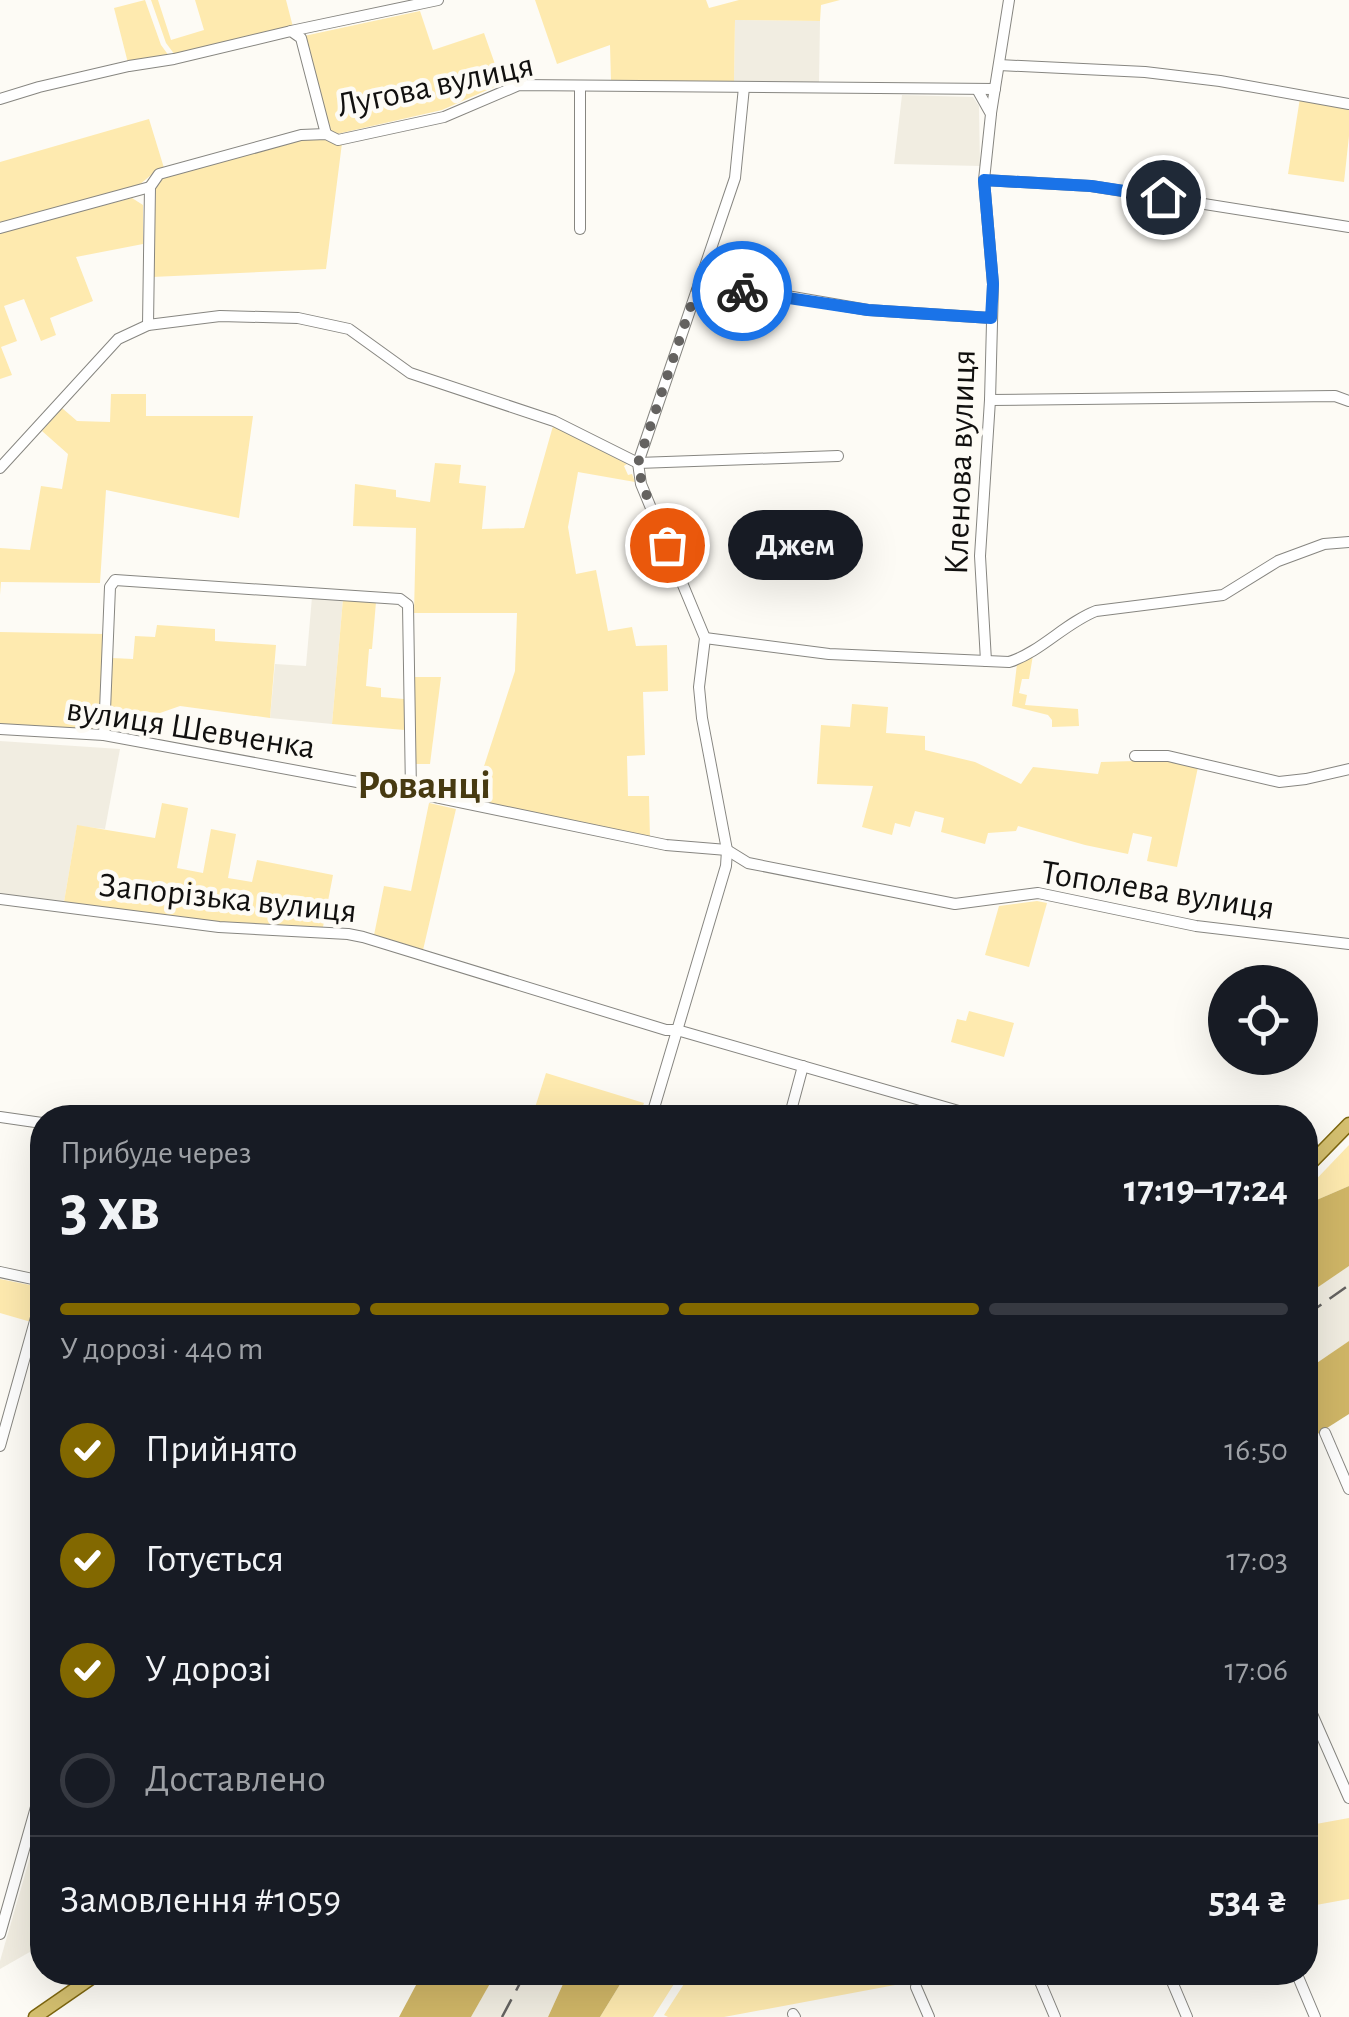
<!DOCTYPE html>
<html lang="uk">
<head>
<meta charset="utf-8">
<style>
  body { margin:0; font-family:"Alegreya Sans",sans-serif; background:#20242c; color:#f1f3f6; height:100vh; display:flex; flex-direction:column; font-size:38px; white-space:nowrap }
  * { box-sizing:border-box; margin:0 }
  p { font-size:32px; color:#9ea1a6 }
  .icon { flex:none; width:55px; height:55px; fill:none; stroke:currentColor; stroke-width:2; stroke-linecap:round; stroke-linejoin:round }
  .map { position:relative; flex:1; overflow:hidden }
  .drawer { position:absolute; left:30px; top:1105px; width:1288px; height:880px; display:flex; flex-direction:column; background:#171b24; border-radius:40px; box-shadow:0 10px 40px #0002 }
  .drawer>* { flex:none }
  .controls { position:absolute; left:1208px; top:965px; display:grid; gap:20px }
  .controls a { display:grid; place-items:center; width:110px; height:110px; border-radius:50%; background:#171b24; box-shadow:0 10px 40px #0002; font-size:50px }
  .pin { position:absolute; display:grid; place-items:center; width:85px; height:85px; color:#fff; margin:-42px; border:5px solid #fff; border-radius:50%; box-shadow:0 2px 10px #0007 }
  .courier { position:absolute; display:grid; place-items:center; width:100px; height:100px; margin:-50px; border:8px solid #1a73e8; border-radius:50%; background:#fff; color:#222; box-shadow:0 2px 12px #0007 }
  .bubble { position:absolute; height:70px; border-radius:35px; background:#171b24; box-shadow:0 10px 40px #0002; font-size:32px; font-weight:700; line-height:70px; text-align:center }
  .headline em { font-style:normal; font-weight:700 }
  .headline div { display:flex; flex-direction:column-reverse }
  .headline { display:flex; align-items:center; justify-content:space-between; height:170px; padding:0 30px }
  h1 { font-size:65px; font-weight:700; line-height:75px }
  .bar { display:grid; grid-template-columns:repeat(4,1fr); gap:15px 10px; align-content:center; height:120px; padding:0 30px }
  .bar i { height:12px; border-radius:8px; background:#363941 }
  .bar .active { background:#826800 }
  .bar p { grid-column:span 4 }
  .line { display:flex; align-items:center; gap:25px; padding:0 30px; border-top:2px solid #363941 }
  .line div { flex:1 }
  ol { padding:0 30px; list-style:none }
  li { display:flex; align-items:center; gap:30px; height:110px }
  li p { margin-inline-start:auto }
  li .icon { padding:10px; border-radius:50%; background:#826800; color:#fff; stroke-width:4 }
  li:last-child { color:#9ea1a6 }
  li i { width:55px; height:55px; border:5px solid #363941; border-radius:50% }
  .map>svg:first-child { display:block }
  .built { fill:#f1ede1 }
  .green { fill:#feeaaf }
  .forest { fill:#d0b667 }
  .lines { fill:none; stroke-linecap:round; stroke-linejoin:round }
  .minor-casing { stroke:#878681; stroke-width:12 }
  .major-casing { stroke:#7d660f; stroke-width:15 }
  .minor { stroke:#fff; stroke-width:10 }
  .major { stroke:#d4bf6f; stroke-width:12 }
  .rail { stroke:#646260; stroke-width:2.5; stroke-dasharray:20 10; stroke-linecap:butt }
  .done { stroke:#646260; stroke-width:10; stroke-dasharray:0 18 }
  .route { stroke:#1a73e8; stroke-width:12 }
  .labels { text-anchor:middle; stroke-width:9; stroke-linejoin:round; paint-order:stroke }
  .street-label { font-size:35px; fill:#11100f; stroke:#fdfbf5 }
  .quarter-label { font-size:40px; font-weight:bold; fill:#473a11; stroke:#fdfbf5 }
</style>
</head>
<body>
<div class="map">
<svg width="1349" height="2017" viewBox="0 0 1349 2017">
  <rect width="100%" height="100%" fill="#fdfbf5"/>
  <g class="built">
    <path d="M 735,20 L 820,21 L 819,82 L 734,82 Z"/>
    <path d="M 902,95 L 973,97 L 979,106 L 980,166 L 894,164 Z"/>
    <path d="M 312,597 L 343,599 L 332,724 L 270,718 L 275,664 L 306,666 Z"/>
    <path d="M 0,741 L 120,749 L 105,829 L 77,826 L 64,902 L 0,894 Z"/>
    <path d="M 1349,1266 L 1349,1341 L 1305,1371 L 1305,1296 Z"/>
    <path d="M 35,1840 L 42,1843 L 42,1945 L 0,1969 L 0,1961 Z"/>
    <path d="M 496,1973 L 568,1973 L 548,2017 L 471,2017 Z"/>
  </g>
  <g class="green">
    <path d="M 145,0 L 161,45 L 169,56 L 128,63 L 114,8 Z"/>
    <path d="M 151,0 L 158,0 L 171,40 L 204,30 L 195,0 L 286,0 L 293,27 L 175,55 L 166,43 Z"/>
    <path d="M 535,0 L 706,0 L 709,8 L 739,0 L 840,0 L 821,5 L 820,21 L 735,20 L 734,82 L 611,81 L 610,45 L 557,64 Z"/>
    <path d="M 420,11 L 433,50 L 484,33 L 496,67 L 516,61 L 510,80 L 442,110 L 337,134 L 329,131 L 304,36 Z"/>
    <path d="M 1300,98 L 1349,107 L 1349,136 L 1344,182 L 1288,174 Z"/>
    <path d="M 149,119 L 164,168 L 156,171 L 139,185 L 0,224 L 0,162 Z"/>
    <path d="M 301,139 L 324,139 L 334,144 L 342,143 L 326,269 L 152,277 L 156,187 L 161,177 Z"/>
    <path d="M 132,198 L 143,205 L 143,244 L 76,257 L 93,301 L 50,318 L 56,335 L 41,341 L 24,299 L 4,306 L 17,341 L 1,347 L 12,375 L 0,379 L 0,232 Z"/>
    <path d="M 111,394 L 146,394 L 146,416 L 253,416 L 239,518 L 106,490 L 100,583 L 1,582 L 0,595 L 0,548 L 30,550 L 41,486 L 62,489 L 68,454 L 42,431 L 62,408 L 77,421 L 110,422 Z"/>
    <path d="M 553,426 L 627,464 L 624,466 L 628,475 L 632,474 L 635,482 L 578,472 L 568,527 L 576,574 L 596,570 L 608,631 L 632,627 L 636,646 L 667,645 L 668,691 L 643,692 L 645,755 L 627,756 L 628,796 L 649,796 L 650,838 L 473,800 L 515,671 L 517,613 L 414,613 L 416,528 L 353,526 L 355,484 L 396,490 L 396,497 L 430,502 L 435,463 L 461,465 L 459,483 L 486,486 L 482,529 L 524,528 Z"/>
    <path d="M 343,599 L 376,602 L 372,649 L 369,649 L 366,686 L 381,688 L 381,697 L 404,699 L 405,730 L 332,724 Z"/>
    <path d="M 157,625 L 215,629 L 215,641 L 276,645 L 270,718 L 180,706 L 160,713 L 110,709 L 112,658 L 133,659 L 135,636 L 155,637 Z"/>
    <path d="M 0,632 L 105,634 L 99,730 L 0,725 Z"/>
    <path d="M 1033,655 L 1029,679 L 1022,679 L 1019,693 L 1027,695 L 1025,705 L 1078,709 L 1079,726 L 1052,727 L 1052,720 L 1048,715 L 1012,706 L 1017,664 Z"/>
    <path d="M 414,677 L 441,677 L 430,764 L 415,764 Z"/>
    <path d="M 852,704 L 888,707 L 886,733 L 925,736 L 925,750 L 975,762 L 1021,784 L 1033,767 L 1098,774 L 1101,762 L 1168,760 L 1198,767 L 1177,867 L 1147,861 L 1152,837 L 1133,833 L 1128,854 L 1085,845 L 1018,826 L 1016,831 L 988,833 L 985,844 L 941,832 L 944,818 L 915,811 L 910,827 L 895,823 L 892,835 L 862,827 L 873,786 L 817,784 L 821,725 L 850,727 Z"/>
    <path d="M 162,803 L 188,808 L 177,868 L 203,873 L 211,829 L 236,834 L 228,878 L 252,882 L 257,860 L 333,875 L 323,927 L 219,922 L 64,902 L 77,825 L 155,838 Z"/>
    <path d="M 429,803 L 456,809 L 423,950 L 374,935 L 384,886 L 411,891 Z"/>
    <path d="M 1037,901 L 1047,903 L 1029,967 L 985,955 L 999,906 Z"/>
    <path d="M 969,1011 L 1014,1023 L 1004,1057 L 951,1042 L 957,1019 L 966,1021 Z"/>
    <path d="M 546,1073 L 644,1103 L 639,1117 L 532,1117 Z"/>
    <path d="M 1349,1145 L 1349,1186 L 1305,1205 L 1305,1191 Z"/>
    <path d="M 0,1279 L 40,1287 L 31,1322 L 0,1313 Z"/>
    <path d="M 1349,1818 L 1349,1899 L 1305,1907 L 1305,1826 Z"/>
    <path d="M 627,1973 L 627,1972 L 681,1973 L 653,2017 L 600,2017 Z"/>
    <path d="M 691,1973 L 691,1972 L 959,1973 L 724,2017 L 668,2017 L 664,2015 Z"/>
  </g>
  <g class="forest">
    <path d="M 1349,1186 L 1349,1266 L 1305,1296 L 1305,1205 Z"/>
    <path d="M 1349,1341 L 1349,1414 L 1305,1442 L 1305,1371 Z"/>
    <path d="M 423,1972 L 496,1972 L 496,1973 L 471,2017 L 399,2017 Z"/>
    <path d="M 568,1973 L 568,1972 L 627,1973 L 600,2017 L 548,2017 Z"/>
  </g>
  <g class="lines">
    <g class="minor-casing">
      <g id="minor">
        <path d="M 291,31 L 438,0"/>
        <path d="M 999,65 L 1145,72 L 1220,81 L 1349,104"/>
        <path d="M 580,86 L 580,229"/>
        <path d="M 977,89 L 991,114 L 984,180 L 993,284 L 990,400 L 980,556 L 986,661"/>
        <path d="M 0,99 L 39,87 L 129,66 L 174,59 L 291,31 L 301,38 L 326,134"/>
        <path d="M 991,113 L 1009,0"/>
        <path d="M 984,180 L 1091,186 L 1349,227"/>
        <path d="M 0,228 L 150,187"/>
        <path d="M 699,285 L 781,295 L 868,310 L 991,318"/>
        <path d="M 148,325 L 150,187 L 159,174 L 301,135 L 326,134 L 338,140 L 444,117 L 519,85 L 995,89"/>
        <path d="M 990,400 L 1335,396 L 1349,401"/>
        <path d="M 0,468 L 118,339 L 148,325 L 220,316 L 298,318 L 349,329 L 410,373 L 554,421 L 638,463 L 838,456"/>
        <path d="M 705,638 L 829,654 L 1009,662 C 1041,652 1065,623 1096,611 L 1223,595 L 1278,561 L 1324,544 L 1349,542"/>
        <path d="M 0,729 L 104,735 L 411,792 L 666,845 L 727,850 L 748,863 L 955,904 L 1038,893 L 1196,926 L 1349,944"/>
        <path d="M 104,735 L 110,587 L 115,580 L 400,599 L 408,605 L 411,792"/>
        <path d="M 1135,756 L 1168,756 L 1279,782 L 1306,779 L 1349,769"/>
        <path d="M 0,899 L 219,927 L 348,934 L 363,937 L 666,1030 L 677,1030 L 983,1118"/>
        <path d="M 0,1117 L 42,1123"/>
        <path d="M 651,1118 L 726,866 L 727,850 L 702,718 L 699,687 L 705,638 L 641,484 L 638,463 L 735,178 L 744,87"/>
        <path d="M 789,1118 L 803,1066"/>
        <path d="M 0,1272 L 42,1281"/>
        <path d="M 1325,1433 L 1349,1489"/>
        <path d="M 0,1446 L 42,1296"/>
        <path d="M 1305,1698 L 1349,1798"/>
        <path d="M 0,1934 L 42,1786"/>
        <path d="M 1036,1972 L 1055,2017"/>
        <path d="M 1168,1972 L 1187,2017"/>
        <path d="M 1296,1972 L 1315,2017"/>
        <path d="M 916,1987 L 929,2017"/>
        <path d="M 793,2014 L 795,2017"/>
      </g>
    </g>
    <g class="major-casing">
      <g id="major">
        <path d="M 1305,1169 L 1349,1124"/>
        <path d="M 35,2017 L 100,1972"/>
      </g>
    </g>
    <use href="#minor" class="minor"/>
    <use href="#major" class="major"/>
    <g class="rail">
      <path d="M 1305,1316 L 1349,1285"/>
      <path d="M 502,2017 L 526,1972"/>
    </g>
  </g>
  <g class="lines">
    <path class="done" d="M 667,545 L 642,484 L 638,463 L 698,285 L 742,291"/>
    <path class="route" d="M 742,291 L 868,310 L 991,318 L 993,284 L 984,180 L 1091,186 L 1163,197"/>
  </g>
  <g class="labels">
    <g class="street-label">
      <text transform="translate(435 84) rotate(-12)" y="12">Лугова вулиця</text>
      <text transform="translate(959 462) rotate(-88)" y="12">Кленова вулиця</text>
      <text transform="translate(191 727) rotate(9)" y="12">вулиця Шевченка</text>
      <text transform="translate(1158 889) rotate(9)" y="12">Тополева вулиця</text>
      <text transform="translate(228 897) rotate(6)" y="12">Запорізька вулиця</text>
    </g>
    <g class="quarter-label">
      <text x="424" y="798">Рованці</text>
    </g>
  </g>
</svg>
<div class="controls">
<a><svg class="icon" aria-label="locate" viewBox="0 0 24 24"><circle cx="12" cy="12" r="6"/><path d="M12 2v4M12 18v4M2 12h4M18 12h4"/></svg></a>
</div>
<div class="pin" style="left:667px;top:545px;background:#ea580c"><svg class="icon" aria-label="bag" viewBox="0 0 24 24"><path d="M5 8h14l-1 12H6zM9 8a3 3 0 0 1 6 0"/></svg></div>
<div class="pin" style="left:1163px;top:197px;background:#1f2937"><svg class="icon" aria-label="home" viewBox="0 0 24 24"><path d="M3 11l9-7 9 7M6 9v11h12V9"/></svg></div>
<div class="courier" style="left:742px;top:291px"><svg class="icon" aria-label="bike" viewBox="0 0 24 24"><circle cx="6" cy="16" r="4"/><circle cx="18" cy="16" r="4"/><path d="M6 16l4-8h5l3 8M10 8l3 8H6M13 5h3"/></svg></div>
<div class="bubble" style="left:728px;top:510px;width:135px">Джем</div>
<section class="drawer">
<div class="headline"><div><h1>3 хв</h1><p>Прибуде через</p></div><em>17:19–17:24</em></div>
<div class="bar"><i class="active"></i><i class="active"></i><i class="active"></i><i></i><p>У дорозі · 440 m</p></div>
<ol>
<li><svg class="icon" aria-label="check" viewBox="0 0 24 24"><path d="M5 12l5 5 9-10"/></svg>Прийнято<p>16:50</p></li>
<li><svg class="icon" aria-label="check" viewBox="0 0 24 24"><path d="M5 12l5 5 9-10"/></svg>Готується<p>17:03</p></li>
<li><svg class="icon" aria-label="check" viewBox="0 0 24 24"><path d="M5 12l5 5 9-10"/></svg>У дорозі<p>17:06</p></li>
<li><i></i>Доставлено</li>
</ol>
<div class="line" style="height:130px"><div>Замовлення #1059</div><b>534 ₴</b></div>
</section>
</div>
</body>
</html>
